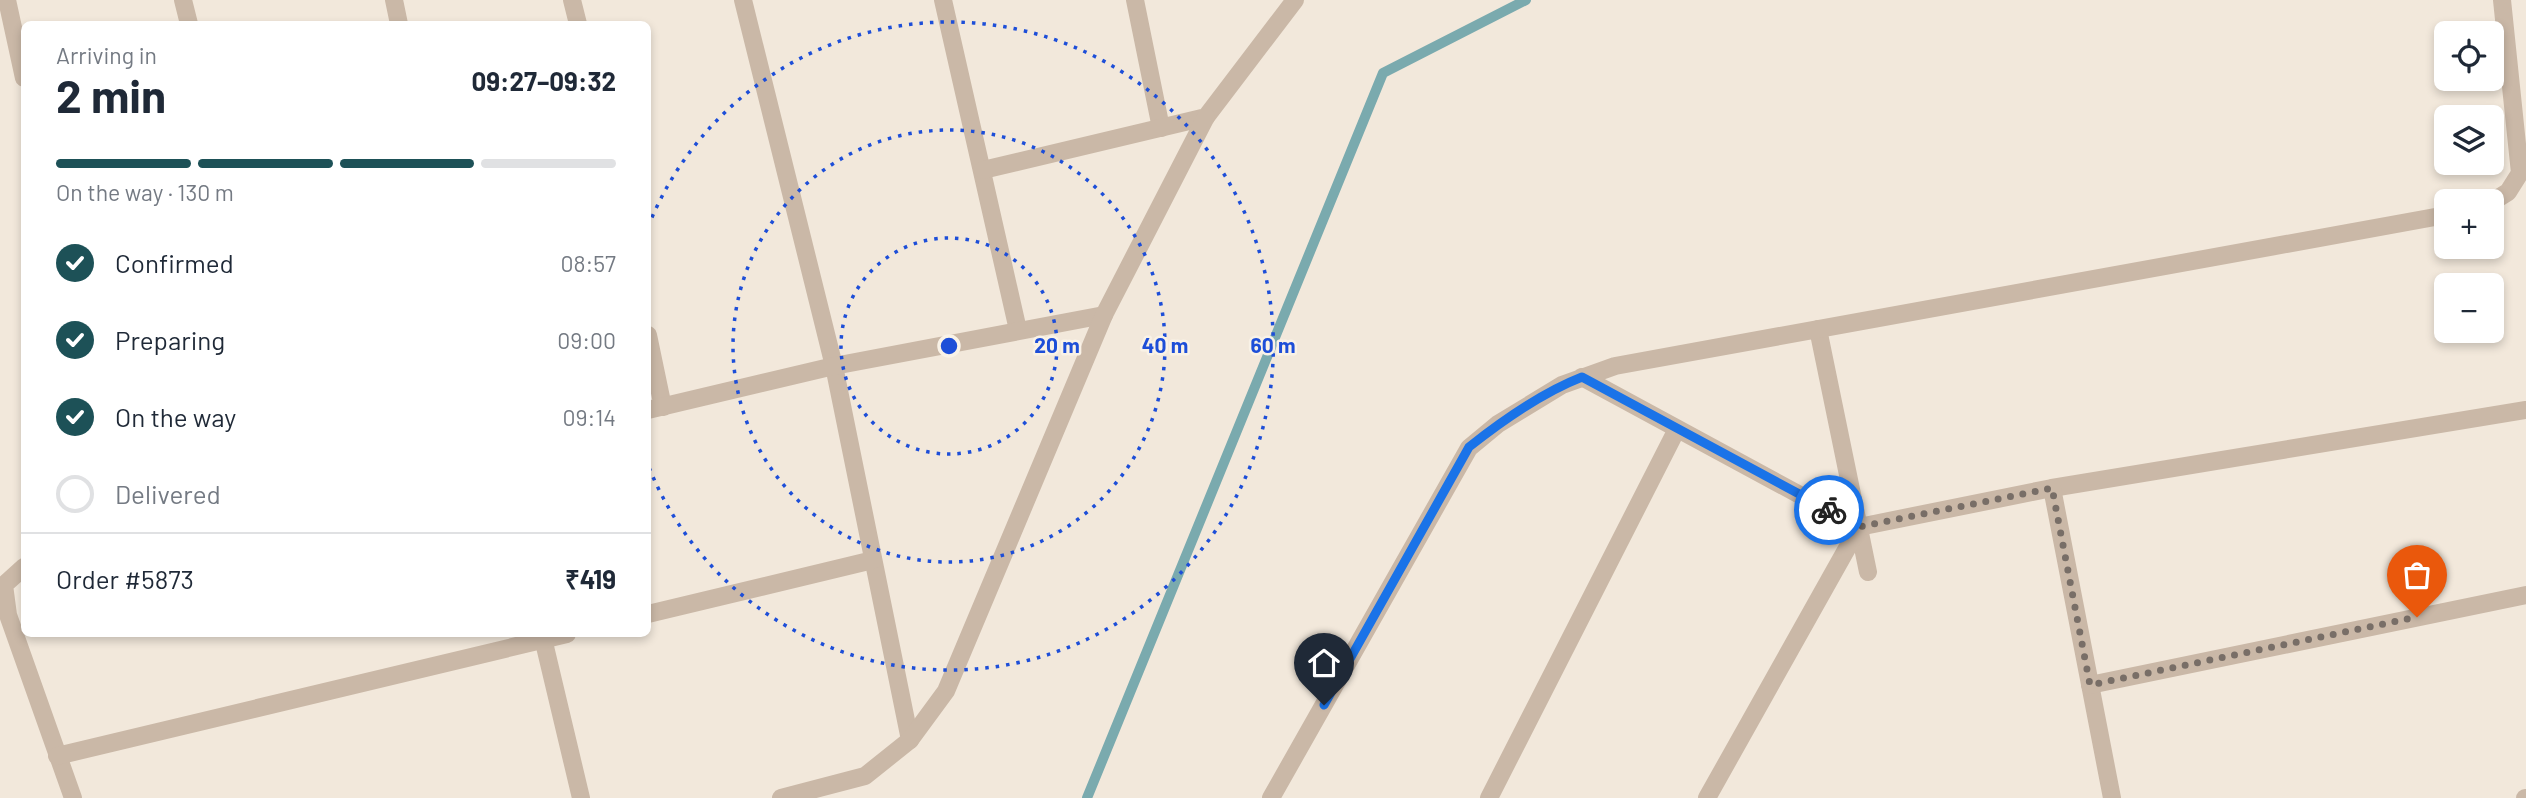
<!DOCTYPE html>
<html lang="en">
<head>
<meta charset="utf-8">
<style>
  body { margin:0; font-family:Barlow,sans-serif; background:#f6f6f7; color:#1f2937; height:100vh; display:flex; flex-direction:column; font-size:26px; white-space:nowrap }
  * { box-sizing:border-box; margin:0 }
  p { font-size:23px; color:#747a83 }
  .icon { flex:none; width:38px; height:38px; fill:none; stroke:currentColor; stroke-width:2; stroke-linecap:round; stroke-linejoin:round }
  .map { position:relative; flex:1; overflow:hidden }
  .details { position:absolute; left:21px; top:21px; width:630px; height:616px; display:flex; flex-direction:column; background:#fff; border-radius:10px; box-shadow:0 4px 10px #0003 }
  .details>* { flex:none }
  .tools { position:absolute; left:2434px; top:21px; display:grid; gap:14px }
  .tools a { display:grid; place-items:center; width:70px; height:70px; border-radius:10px; background:#fff; box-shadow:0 4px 10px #0003; font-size:35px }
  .pin { position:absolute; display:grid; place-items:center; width:60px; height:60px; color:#fff; margin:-72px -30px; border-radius:50% 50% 50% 0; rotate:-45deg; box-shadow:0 0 7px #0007 }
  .pin .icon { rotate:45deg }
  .courier { position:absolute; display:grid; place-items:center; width:70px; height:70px; margin:-35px; border:5px solid #1a73e8; border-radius:50%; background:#fff; color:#222; box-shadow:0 2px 9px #0007 }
  .overview em { font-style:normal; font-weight:700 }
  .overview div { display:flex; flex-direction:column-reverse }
  .overview { display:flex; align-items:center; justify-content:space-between; height:119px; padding:0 35px }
  h1 { font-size:46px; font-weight:700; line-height:52px }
  .bar { display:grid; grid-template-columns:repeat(4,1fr); gap:10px 7px; align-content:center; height:84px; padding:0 35px }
  .bar i { height:9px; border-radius:5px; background:#e0e1e3 }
  .bar .active { background:#1d5157 }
  .bar p { grid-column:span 4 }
  .line { display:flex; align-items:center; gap:18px; padding:0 35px; border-top:2px solid #e0e1e3 }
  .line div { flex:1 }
  ol { padding:0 35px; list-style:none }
  li { display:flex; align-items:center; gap:21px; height:77px }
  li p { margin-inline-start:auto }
  li .icon { padding:7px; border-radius:50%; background:#1d5157; color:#fff; stroke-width:4 }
  li:last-child { color:#747a83 }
  li i { width:38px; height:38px; border:4px solid #e0e1e3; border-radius:50% }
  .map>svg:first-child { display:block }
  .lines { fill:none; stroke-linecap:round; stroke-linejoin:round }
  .stream { stroke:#7aaaae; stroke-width:10 }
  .street { stroke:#cab8a7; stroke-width:18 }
  .done { stroke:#786e67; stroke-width:7; stroke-dasharray:0 12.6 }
  .route { stroke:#1a73e8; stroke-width:9 }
  .ring { fill:none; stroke:#1d4ed8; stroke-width:3.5; stroke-dasharray:3.5 7 }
  .centre { fill:#1d4ed8; stroke:#f9f2e7; stroke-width:3.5 }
  .ring-label { font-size:21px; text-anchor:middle; font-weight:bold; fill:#1d4ed8; stroke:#f9f2e7; stroke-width:5; stroke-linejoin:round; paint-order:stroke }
</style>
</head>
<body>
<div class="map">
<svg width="2526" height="798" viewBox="0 0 2526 798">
  <rect width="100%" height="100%" fill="#f2e8db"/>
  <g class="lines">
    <path class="stream" d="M 1087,798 L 1383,73 L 1526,0"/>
    <g class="street">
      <path d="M 7,0 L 24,78"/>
      <path d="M 183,0 L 189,24"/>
      <path d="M 394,0 L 399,24"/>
      <path d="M 572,0 L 578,24"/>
      <path d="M 743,0 L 834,366 L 910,740"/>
      <path d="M 943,0 L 1018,330"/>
      <path d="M 1135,0 L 1161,128"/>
      <path d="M 983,170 L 1206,117 L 1295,0"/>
      <path d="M 2492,202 L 2508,192 L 2520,173 L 2502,0"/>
      <path d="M 1818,329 L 1868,572"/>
      <path d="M 648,335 L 663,407"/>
      <path d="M 1582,377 L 1859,527 L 2052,488 L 2526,410"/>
      <path d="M 648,410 L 834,366 L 1104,315"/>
      <path d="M 2052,488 L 2112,798"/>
      <path d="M 24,567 L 4,585 L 8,615 L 73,798"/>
      <path d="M 648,614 L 873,560"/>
      <path d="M 542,634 L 581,798"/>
      <path d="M 2090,685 L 2526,595"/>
      <path d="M 57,756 L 567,634"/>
      <path d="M 781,798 L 865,776 L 910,740 L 946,691 L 1104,315 L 1206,117"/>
      <path d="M 1271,798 L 1469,448 L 1498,424 L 1562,385 L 1615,366 L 2446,215"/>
      <path d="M 1489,798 L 1677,429"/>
      <path d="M 1707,798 L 1859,527"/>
      <path d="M 2525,798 L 2526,798"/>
    </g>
  </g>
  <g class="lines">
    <path class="done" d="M 1829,510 L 1859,527 L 2052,488 L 2090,685 L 2417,617"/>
    <path class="route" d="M 1324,705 L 1469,447 C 1503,420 1541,393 1582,377 L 1829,510"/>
  </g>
  <g class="ring">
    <circle cx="949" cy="346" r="108"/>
    <circle cx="949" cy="346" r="216"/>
    <path d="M648 227A324 324 0 1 1 648 465"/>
  </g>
  <circle cx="949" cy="346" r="10" class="centre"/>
  <g class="ring-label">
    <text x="1057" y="353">20 m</text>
    <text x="1165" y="353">40 m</text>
    <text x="1273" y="353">60 m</text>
  </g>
</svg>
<div class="tools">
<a><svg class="icon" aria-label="locate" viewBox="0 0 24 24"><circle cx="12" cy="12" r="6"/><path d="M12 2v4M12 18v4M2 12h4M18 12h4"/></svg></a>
<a><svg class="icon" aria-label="layers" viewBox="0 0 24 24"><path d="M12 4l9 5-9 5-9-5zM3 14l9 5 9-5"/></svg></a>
<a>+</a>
<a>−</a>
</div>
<div class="pin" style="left:2417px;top:617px;background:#ea580c"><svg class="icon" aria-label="bag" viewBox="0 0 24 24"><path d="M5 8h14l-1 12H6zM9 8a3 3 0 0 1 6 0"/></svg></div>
<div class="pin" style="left:1324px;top:705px;background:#1f2937"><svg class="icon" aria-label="home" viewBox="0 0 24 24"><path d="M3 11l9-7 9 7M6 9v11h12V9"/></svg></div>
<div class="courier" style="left:1829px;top:510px"><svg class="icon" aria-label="bike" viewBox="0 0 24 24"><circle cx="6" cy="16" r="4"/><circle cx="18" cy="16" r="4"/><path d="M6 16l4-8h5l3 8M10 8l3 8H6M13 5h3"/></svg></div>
<section class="details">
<div class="overview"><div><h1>2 min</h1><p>Arriving in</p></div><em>09:27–09:32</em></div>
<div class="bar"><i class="active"></i><i class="active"></i><i class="active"></i><i></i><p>On the way · 130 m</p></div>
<ol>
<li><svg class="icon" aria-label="check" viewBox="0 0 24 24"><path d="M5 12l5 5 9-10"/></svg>Confirmed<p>08:57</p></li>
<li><svg class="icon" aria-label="check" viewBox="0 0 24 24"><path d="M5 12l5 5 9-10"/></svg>Preparing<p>09:00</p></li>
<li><svg class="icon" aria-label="check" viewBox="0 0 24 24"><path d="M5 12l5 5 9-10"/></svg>On the way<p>09:14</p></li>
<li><i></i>Delivered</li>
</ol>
<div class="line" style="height:91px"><div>Order #5873</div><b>₹419</b></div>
</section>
</div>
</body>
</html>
